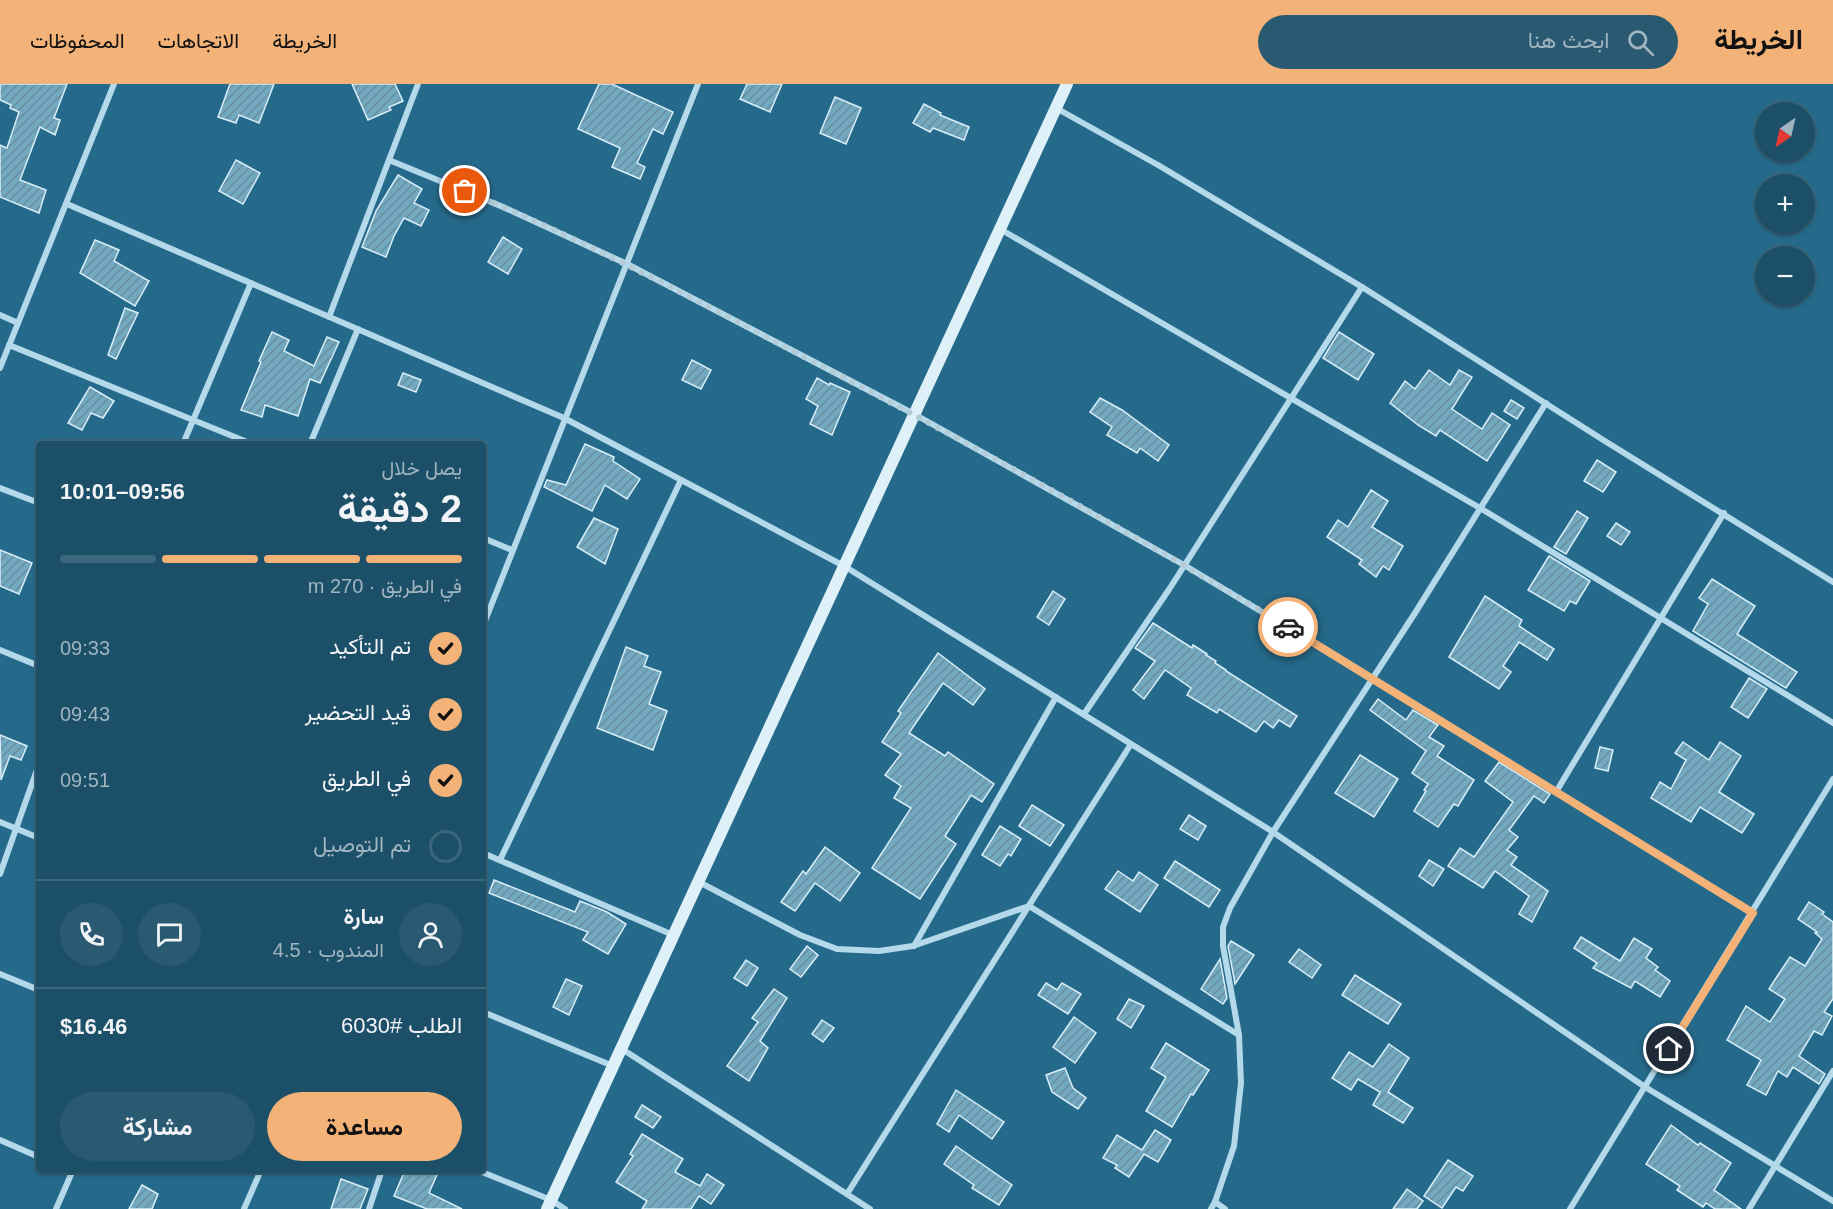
<!DOCTYPE html>
<html lang="ar">
<head>
<meta charset="utf-8">
<style>
  body { margin:0; font-family:Arial,Vazirmatn,sans-serif; background:#295a71; color:#f1f3f6; direction:rtl; height:100vh; display:flex; flex-direction:column; font-size:22px; white-space:nowrap }
  * { box-sizing:border-box; margin:0 }
  p { font-size:20px; color:#a0b5c0 }
  .icon { flex:none; width:33px; height:33px; fill:none; stroke:currentColor; stroke-width:2; stroke-linecap:round; stroke-linejoin:round }
  .map { position:relative; flex:1; overflow:hidden; direction:ltr }
  .side { position:absolute; left:36px; top:357px; width:450px; height:732px; display:flex; flex-direction:column; background:#1c5068; border-radius:6px; box-shadow:0 2px 4px #0004,0 0 0 2px #3a677c; direction:rtl }
  .side>* { flex:none }
  .needle { width:39px; rotate:214deg }
  .fabs { position:absolute; left:1755px; top:18px; display:grid; gap:12px }
  .fabs a { display:grid; place-items:center; width:60px; height:60px; border-radius:50%; background:#1c5068; box-shadow:0 2px 4px #0004,0 0 0 2px #3a677c; font-size:30px }
  .pin { position:absolute; display:grid; place-items:center; width:51px; height:51px; color:#fff; margin:-26px; border:3px solid #fff; border-radius:50%; box-shadow:0 2px 6px #0007 }
  .courier { position:absolute; display:grid; place-items:center; width:60px; height:60px; margin:-30px; border:4px solid #f3b278; border-radius:50%; background:#fff; color:#222; box-shadow:0 2px 8px #0007 }
  .summary em { font-style:normal; font-weight:700 }
  .summary div { display:flex; flex-direction:column-reverse }
  .summary { display:flex; align-items:center; justify-content:space-between; height:102px; padding:0 24px }
  h1 { font-size:39px; font-weight:700; line-height:45px }
  .bar { display:grid; grid-template-columns:repeat(4,1fr); gap:9px 6px; align-content:center; height:72px; padding:0 24px }
  .bar i { height:8px; border-radius:4px; background:#3a677c }
  .bar .selected { background:#f3b278 }
  .bar p { grid-column:span 4 }
  .line { display:flex; align-items:center; gap:15px; padding:0 24px; border-top:2px solid #3a677c }
  .line div { flex:1 }
  .round { display:grid; place-items:center; flex:none; width:63px; height:63px; border-radius:32px; background:#295a71 }
  ol { padding:0 24px; list-style:none }
  li { display:flex; align-items:center; gap:18px; height:66px }
  li p { margin-inline-start:auto }
  li .icon { padding:6px; border-radius:50%; background:#f3b278; color:#111; stroke-width:4 }
  li:last-child { color:#a0b5c0 }
  li i { width:33px; height:33px; border:3px solid #3a677c; border-radius:50% }
  .button { display:flex; gap:12px; margin-top:auto; padding:12px 24px }
  .button a { flex:1; height:69px; border-radius:36px; background:#f3b278; color:#111; font-size:24px; font-weight:700; line-height:69px; text-align:center }
  .button a+a { background:#295a71; color:#f1f3f6 }
  header { display:flex; align-items:center; gap:36px; box-sizing:border-box; height:84px; padding:0 30px; background:#f3b278; color:#111 }
  header strong { font-size:28px }
  nav { display:flex; gap:33px; margin-inline-start:auto; font-size:21px }
  .search { width:420px; height:54px; background:#295a71; display:flex; align-items:center; gap:15px; box-sizing:border-box; padding:0 21px; border-radius:33px; color:#a0b5c0; font-size:22px }
  .map>svg:first-child { display:block }
  .building { fill:url(#building-hatch); stroke:#d8eef8; stroke-width:1.5 }
  .lines { fill:none; stroke-linecap:round; stroke-linejoin:round }
  .street { stroke:#b4d9ea; stroke-width:6 }
  .secondary { stroke:#def0f8; stroke-width:12 }
  .done { stroke:#b3cbd6; stroke-width:6; stroke-dasharray:0 10.8 }
  .route { stroke:#f3b278; stroke-width:8 }
</style>
</head>
<body>
<header>
<strong>الخريطة</strong>
<div class="search"><svg class="icon" aria-label="search" viewBox="0 0 24 24"><circle cx="10" cy="10" r="6"/><path d="M15 15l6 6"/></svg>ابحث هنا</div>
<nav><a>الخريطة</a><a>الاتجاهات</a><a>المحفوظات</a></nav>
</header>
<div class="map">
<svg width="1833" height="1125" viewBox="0 0 1833 1125">
  <defs>
    <pattern id="building-hatch" width="6" height="6" patternUnits="userSpaceOnUse" patternTransform="scale(1.5)"><rect width="6" height="6" fill="#72a9c1"/><path d="M-1 1l2-2M0 6l6-6M5 7l2-2" fill="none" stroke="#678d9e"/></pattern>
  </defs>
  <rect width="100%" height="100%" fill="#266a8b"/>
  <g class="building">
    <path d="M 0,0 L 67,0 L 54,34 L 60,36 L 55,51 L 40,43 L 20,96 L 46,106 L 39,129 L 0,113 L 0,61 L 7,64 L 19,28 L 10,24 L 11,21 L 0,16 Z"/>
    <path d="M 230,0 L 274,0 L 259,39 L 239,31 L 236,39 L 218,33 Z"/>
    <path d="M 352,0 L 395,0 L 403,17 L 389,23 L 391,26 L 368,36 Z"/>
    <path d="M 599,0 L 612,0 L 673,28 L 663,50 L 653,45 L 637,79 L 645,83 L 640,95 L 612,83 L 620,64 L 578,45 Z"/>
    <path d="M 747,0 L 782,0 L 770,28 L 740,15 Z"/>
    <path d="M 835,13 L 861,24 L 846,60 L 820,49 Z"/>
    <path d="M 924,20 L 941,29 L 940,31 L 969,43 L 964,56 L 933,44 L 930,48 L 913,39 Z"/>
    <path d="M 236,76 L 260,89 L 243,120 L 219,107 Z"/>
    <path d="M 398,91 L 422,105 L 414,119 L 429,126 L 421,142 L 404,134 L 394,152 L 386,173 L 362,163 L 376,127 Z"/>
    <path d="M 503,153 L 522,165 L 508,190 L 488,178 Z"/>
    <path d="M 95,156 L 119,166 L 114,177 L 149,197 L 135,222 L 80,189 Z"/>
    <path d="M 125,224 L 138,229 L 116,275 L 108,271 Z"/>
    <path d="M 272,248 L 289,256 L 284,267 L 314,282 L 327,253 L 339,258 L 320,299 L 310,295 L 298,332 L 265,321 L 262,333 L 241,326 L 261,278 L 259,277 Z"/>
    <path d="M 1339,248 L 1374,270 L 1358,296 L 1323,274 Z"/>
    <path d="M 692,276 L 711,286 L 701,305 L 682,296 Z"/>
    <path d="M 1429,286 L 1450,301 L 1459,286 L 1472,293 L 1452,325 L 1482,345 L 1492,329 L 1510,341 L 1487,377 L 1440,346 L 1436,352 L 1418,341 L 1390,319 L 1405,297 L 1415,305 Z"/>
    <path d="M 403,289 L 421,296 L 416,308 L 398,301 Z"/>
    <path d="M 817,294 L 829,301 L 830,299 L 850,308 L 832,351 L 810,340 L 818,322 L 806,315 Z"/>
    <path d="M 90,303 L 114,317 L 103,334 L 91,329 L 82,346 L 68,339 Z"/>
    <path d="M 1100,314 L 1122,326 L 1169,361 L 1158,377 L 1140,364 L 1137,369 L 1107,351 L 1112,343 L 1090,328 Z"/>
    <path d="M 1511,316 L 1524,324 L 1517,335 L 1504,327 Z"/>
    <path d="M 585,360 L 614,373 L 613,377 L 640,395 L 627,415 L 605,401 L 592,427 L 544,403 L 547,396 L 566,401 Z"/>
    <path d="M 1597,376 L 1616,388 L 1603,408 L 1584,397 Z"/>
    <path d="M 1371,406 L 1388,417 L 1372,443 L 1403,462 L 1389,486 L 1383,482 L 1376,493 L 1359,480 L 1362,476 L 1327,453 L 1338,436 L 1348,443 Z"/>
    <path d="M 1577,427 L 1588,434 L 1566,470 L 1554,463 Z"/>
    <path d="M 594,434 L 618,445 L 605,480 L 577,463 Z"/>
    <path d="M 1616,439 L 1630,448 L 1621,461 L 1607,452 Z"/>
    <path d="M 0,466 L 32,479 L 19,510 L 0,502 Z"/>
    <path d="M 1549,472 L 1590,497 L 1576,520 L 1570,517 L 1564,527 L 1528,506 Z"/>
    <path d="M 1712,495 L 1755,522 L 1737,550 L 1797,588 L 1786,604 L 1693,547 L 1708,520 L 1699,514 Z"/>
    <path d="M 1053,507 L 1065,515 L 1049,541 L 1037,533 Z"/>
    <path d="M 1485,512 L 1522,536 L 1519,542 L 1554,565 L 1547,576 L 1519,558 L 1503,582 L 1511,588 L 1499,605 L 1449,573 Z"/>
    <path d="M 1153,539 L 1192,564 L 1193,561 L 1207,570 L 1206,571 L 1216,577 L 1215,579 L 1226,586 L 1226,587 L 1297,632 L 1290,643 L 1279,636 L 1273,644 L 1264,637 L 1256,648 L 1219,625 L 1217,629 L 1187,611 L 1191,604 L 1165,586 L 1144,615 L 1133,606 L 1155,577 L 1135,564 Z"/>
    <path d="M 626,563 L 648,572 L 644,582 L 661,588 L 649,620 L 667,627 L 653,666 L 597,644 Z"/>
    <path d="M 938,569 L 985,605 L 973,621 L 943,599 L 909,649 L 945,672 L 948,668 L 994,700 L 982,718 L 971,711 L 945,752 L 956,760 L 920,815 L 872,784 L 911,724 L 894,714 L 901,702 L 885,691 L 901,670 L 882,658 L 901,629 L 898,627 Z"/>
    <path d="M 1749,594 L 1767,605 L 1748,634 L 1731,623 Z"/>
    <path d="M 1378,615 L 1406,636 L 1413,626 L 1438,641 L 1429,653 L 1444,662 L 1437,672 L 1474,696 L 1458,722 L 1454,720 L 1438,743 L 1414,727 L 1426,707 L 1424,706 L 1428,700 L 1412,689 L 1426,667 L 1370,626 Z"/>
    <path d="M 0,651 L 27,662 L 21,676 L 10,672 L 1,696 Z"/>
    <path d="M 1683,658 L 1709,676 L 1720,658 L 1741,672 L 1719,708 L 1754,730 L 1742,749 L 1700,723 L 1691,738 L 1651,714 L 1660,698 L 1671,705 L 1686,676 L 1675,669 Z"/>
    <path d="M 1600,663 L 1613,666 L 1608,687 L 1595,684 Z"/>
    <path d="M 1360,671 L 1398,695 L 1374,733 L 1335,709 Z"/>
    <path d="M 1499,678 L 1550,710 L 1544,719 L 1534,712 L 1509,746 L 1518,753 L 1507,766 L 1517,773 L 1511,781 L 1548,807 L 1532,838 L 1519,830 L 1529,812 L 1495,787 L 1483,804 L 1448,782 L 1460,764 L 1474,773 L 1513,718 L 1485,697 Z"/>
    <path d="M 1032,721 L 1064,741 L 1050,762 L 1019,742 Z"/>
    <path d="M 1189,731 L 1206,742 L 1198,756 L 1180,745 Z"/>
    <path d="M 1000,742 L 1021,755 L 1011,772 L 1008,770 L 1000,782 L 982,771 Z"/>
    <path d="M 825,763 L 860,789 L 840,817 L 815,799 L 795,827 L 781,818 L 803,787 L 806,790 Z"/>
    <path d="M 1429,776 L 1444,785 L 1433,802 L 1419,792 Z"/>
    <path d="M 1175,777 L 1220,806 L 1209,823 L 1164,794 Z"/>
    <path d="M 1118,787 L 1133,797 L 1139,788 L 1158,801 L 1140,828 L 1105,805 Z"/>
    <path d="M 494,796 L 575,828 L 580,817 L 607,828 L 626,840 L 608,870 L 583,856 L 588,848 L 489,809 Z"/>
    <path d="M 1809,818 L 1824,828 L 1822,830 L 1833,838 L 1833,915 L 1824,928 L 1832,932 L 1822,951 L 1814,947 L 1799,972 L 1825,990 L 1819,1000 L 1793,983 L 1787,993 L 1778,987 L 1766,1011 L 1747,1001 L 1761,976 L 1727,956 L 1746,922 L 1770,938 L 1785,915 L 1769,905 L 1778,891 L 1790,873 L 1805,882 L 1822,855 L 1815,849 L 1817,848 L 1798,835 Z"/>
    <path d="M 1581,853 L 1620,877 L 1634,854 L 1652,865 L 1646,874 L 1658,883 L 1655,886 L 1670,897 L 1660,913 L 1635,897 L 1631,904 L 1593,884 L 1597,879 L 1574,864 Z"/>
    <path d="M 1231,857 L 1254,871 L 1235,900 L 1228,862 Z"/>
    <path d="M 807,862 L 818,871 L 801,893 L 790,885 Z"/>
    <path d="M 1299,865 L 1321,881 L 1312,894 L 1289,878 Z"/>
    <path d="M 1220,875 L 1227,914 L 1223,920 L 1201,905 Z"/>
    <path d="M 746,876 L 758,884 L 747,902 L 734,894 Z"/>
    <path d="M 1355,891 L 1401,920 L 1388,940 L 1342,911 Z"/>
    <path d="M 566,895 L 582,902 L 569,931 L 553,923 Z"/>
    <path d="M 1046,899 L 1057,906 L 1062,899 L 1081,910 L 1068,930 L 1038,911 Z"/>
    <path d="M 774,905 L 787,914 L 760,957 L 768,964 L 749,997 L 727,982 L 758,938 L 752,934 Z"/>
    <path d="M 1129,915 L 1144,922 L 1131,944 L 1117,935 Z"/>
    <path d="M 1074,933 L 1096,949 L 1075,979 L 1053,963 Z"/>
    <path d="M 822,936 L 834,944 L 823,958 L 812,950 Z"/>
    <path d="M 1166,959 L 1209,986 L 1193,1011 L 1191,1010 L 1172,1043 L 1146,1027 L 1166,993 L 1151,984 Z"/>
    <path d="M 1389,960 L 1409,974 L 1388,1008 L 1413,1024 L 1403,1039 L 1373,1021 L 1380,1008 L 1358,995 L 1351,1006 L 1332,994 L 1349,968 L 1373,983 Z"/>
    <path d="M 1065,984 L 1073,1004 L 1086,1014 L 1078,1025 L 1052,1008 L 1046,991 Z"/>
    <path d="M 956,1006 L 1004,1038 L 992,1055 L 959,1031 L 949,1048 L 937,1040 Z"/>
    <path d="M 642,1021 L 661,1033 L 653,1044 L 635,1033 Z"/>
    <path d="M 1671,1041 L 1698,1061 L 1700,1059 L 1731,1079 L 1714,1106 L 1741,1125 L 1715,1125 L 1706,1119 L 1703,1123 L 1677,1106 L 1680,1102 L 1646,1080 Z"/>
    <path d="M 1155,1046 L 1171,1056 L 1158,1078 L 1144,1070 L 1129,1093 L 1115,1084 L 1117,1081 L 1103,1074 L 1117,1051 L 1142,1066 Z"/>
    <path d="M 642,1050 L 683,1075 L 675,1088 L 700,1102 L 707,1090 L 724,1101 L 711,1120 L 699,1112 L 691,1125 L 642,1125 L 647,1117 L 616,1098 L 633,1072 L 630,1070 Z"/>
    <path d="M 956,1062 L 1012,1101 L 999,1121 L 972,1104 L 974,1101 L 944,1080 Z"/>
    <path d="M 1448,1076 L 1473,1092 L 1463,1107 L 1456,1103 L 1442,1124 L 1424,1112 Z"/>
    <path d="M 405,1086 L 439,1086 L 429,1109 L 462,1125 L 427,1125 L 394,1112 Z"/>
    <path d="M 341,1095 L 368,1105 L 360,1125 L 331,1125 Z"/>
    <path d="M 142,1101 L 158,1110 L 152,1125 L 129,1125 Z"/>
    <path d="M 1407,1105 L 1423,1117 L 1417,1125 L 1393,1125 Z"/>
  </g>
  <g class="lines">
    <g class="street">
      <path d="M 1056,24 L 1158,81 L 1362,203 L 1608,359 L 1833,498"/>
      <path d="M 389,76 L 503,123 L 627,180 L 914,330 L 1184,481 L 1372,594 L 1753,829"/>
      <path d="M 67,120 L 564,334 L 844,482 L 1273,748 L 1645,1003 L 1833,1117"/>
      <path d="M 1000,145 L 1480,424 L 1833,639"/>
      <path d="M 0,231 L 18,239"/>
      <path d="M 329,233 L 418,0"/>
      <path d="M 9,261 L 252,360"/>
      <path d="M 0,284 L 114,0"/>
      <path d="M 183,360 L 251,199"/>
      <path d="M 310,360 L 358,245"/>
      <path d="M 0,404 L 39,419"/>
      <path d="M 483,454 L 512,466"/>
      <path d="M 483,542 L 698,0"/>
      <path d="M 0,566 L 39,582"/>
      <path d="M 1084,630 L 1170,504 L 1362,203"/>
      <path d="M 1556,708 L 1724,429"/>
      <path d="M 0,738 L 39,754"/>
      <path d="M 483,769 L 673,851"/>
      <path d="M 500,776 L 681,396"/>
      <path d="M 0,790 L 39,680"/>
      <path d="M 699,798 L 800,851 L 837,865 L 879,867 L 913,862 L 1029,822 L 1239,951"/>
      <path d="M 914,862 L 1056,613"/>
      <path d="M 0,890 L 39,906"/>
      <path d="M 483,928 L 613,982"/>
      <path d="M 622,965 L 870,1125"/>
      <path d="M 0,1056 L 39,1073"/>
      <path d="M 477,1086 L 551,1116 L 565,1125"/>
      <path d="M 847,1110 L 1131,660"/>
      <path d="M 1215,1118 L 1225,1125"/>
      <path d="M 56,1125 L 73,1086"/>
      <path d="M 244,1125 L 261,1086"/>
      <path d="M 369,1125 L 382,1086"/>
      <path d="M 1211,1125 L 1215,1118 L 1234,1062 L 1241,999 L 1239,951 L 1223,862 L 1223,843 L 1230,824 L 1273,748 L 1415,529 L 1546,319"/>
      <path d="M 1570,1125 L 1833,695"/>
      <path d="M 1749,1125 L 1833,987"/>
    </g>
    <path class="secondary" d="M 547,1125 L 1067,0"/>
  </g>
  <g class="lines">
    <path class="done" d="M 465,107 C 577,153 683,209 789,265 C 958,353 1125,445 1288,543"/>
    <path class="route" d="M 1288,543 L 1753,829 L 1669,965"/>
  </g>
</svg>
<div class="fabs">
<a><svg class="needle" viewBox="-14 -14 28 28"><path d="M0-13l5 13h-10z" fill="#e53935"/><path d="M0 13l5-13h-10z" fill="#a0b5c0"/></svg></a>
<a>+</a>
<a>−</a>
</div>
<div class="pin" style="left:465px;top:107px;background:#ea580c"><svg class="icon" aria-label="bag" viewBox="0 0 24 24"><path d="M5 8h14l-1 12H6zM9 8a3 3 0 0 1 6 0"/></svg></div>
<div class="pin" style="left:1669px;top:965px;background:#1f2937"><svg class="icon" aria-label="home" viewBox="0 0 24 24"><path d="M3 11l9-7 9 7M6 9v11h12V9"/></svg></div>
<div class="courier" style="left:1288px;top:543px"><svg class="icon" aria-label="car" viewBox="0 0 24 24"><path d="M5 17H2v-5l4-1 3-4h7l3 4 3 1v5h-3M9 17h6M6 11h13"/><circle cx="7" cy="17" r="2"/><circle cx="17" cy="17" r="2"/></svg></div>
<section class="side">
<div class="summary"><div><h1>2 دقيقة</h1><p>يصل خلال</p></div><em>09:56–10:01</em></div>
<div class="bar"><i class="selected"></i><i class="selected"></i><i class="selected"></i><i></i><p>في الطريق · 270 m</p></div>
<ol>
<li><svg class="icon" aria-label="check" viewBox="0 0 24 24"><path d="M5 12l5 5 9-10"/></svg>تم التأكيد<p>09:33</p></li>
<li><svg class="icon" aria-label="check" viewBox="0 0 24 24"><path d="M5 12l5 5 9-10"/></svg>قيد التحضير<p>09:43</p></li>
<li><svg class="icon" aria-label="check" viewBox="0 0 24 24"><path d="M5 12l5 5 9-10"/></svg>في الطريق<p>09:51</p></li>
<li><i></i>تم التوصيل</li>
</ol>
<div class="line" style="height:108px"><a class="round"><svg class="icon" aria-label="person" viewBox="0 0 24 24"><circle cx="12" cy="8" r="4"/><path d="M4 21q1-7 8-7t8 7"/></svg></a><div><b>سارة</b><p>المندوب · 4.5</p></div><a class="round"><svg class="icon" aria-label="chat" viewBox="0 0 24 24"><path d="M4 5h16v11H9l-5 4z"/></svg></a><a class="round"><svg class="icon" aria-label="phone" viewBox="0 0 24 24"><path d="M5 4h4l2 5-3 2q2 4 5 5l2-3 5 2v4C11 20 4 13 5 4z"/></svg></a></div>
<div class="line" style="height:78px"><div>الطلب #6030</div><b>$16.46</b></div>
<div class="button"><a>مساعدة</a><a>مشاركة</a></div>
</section>
</div>
</body>
</html>
